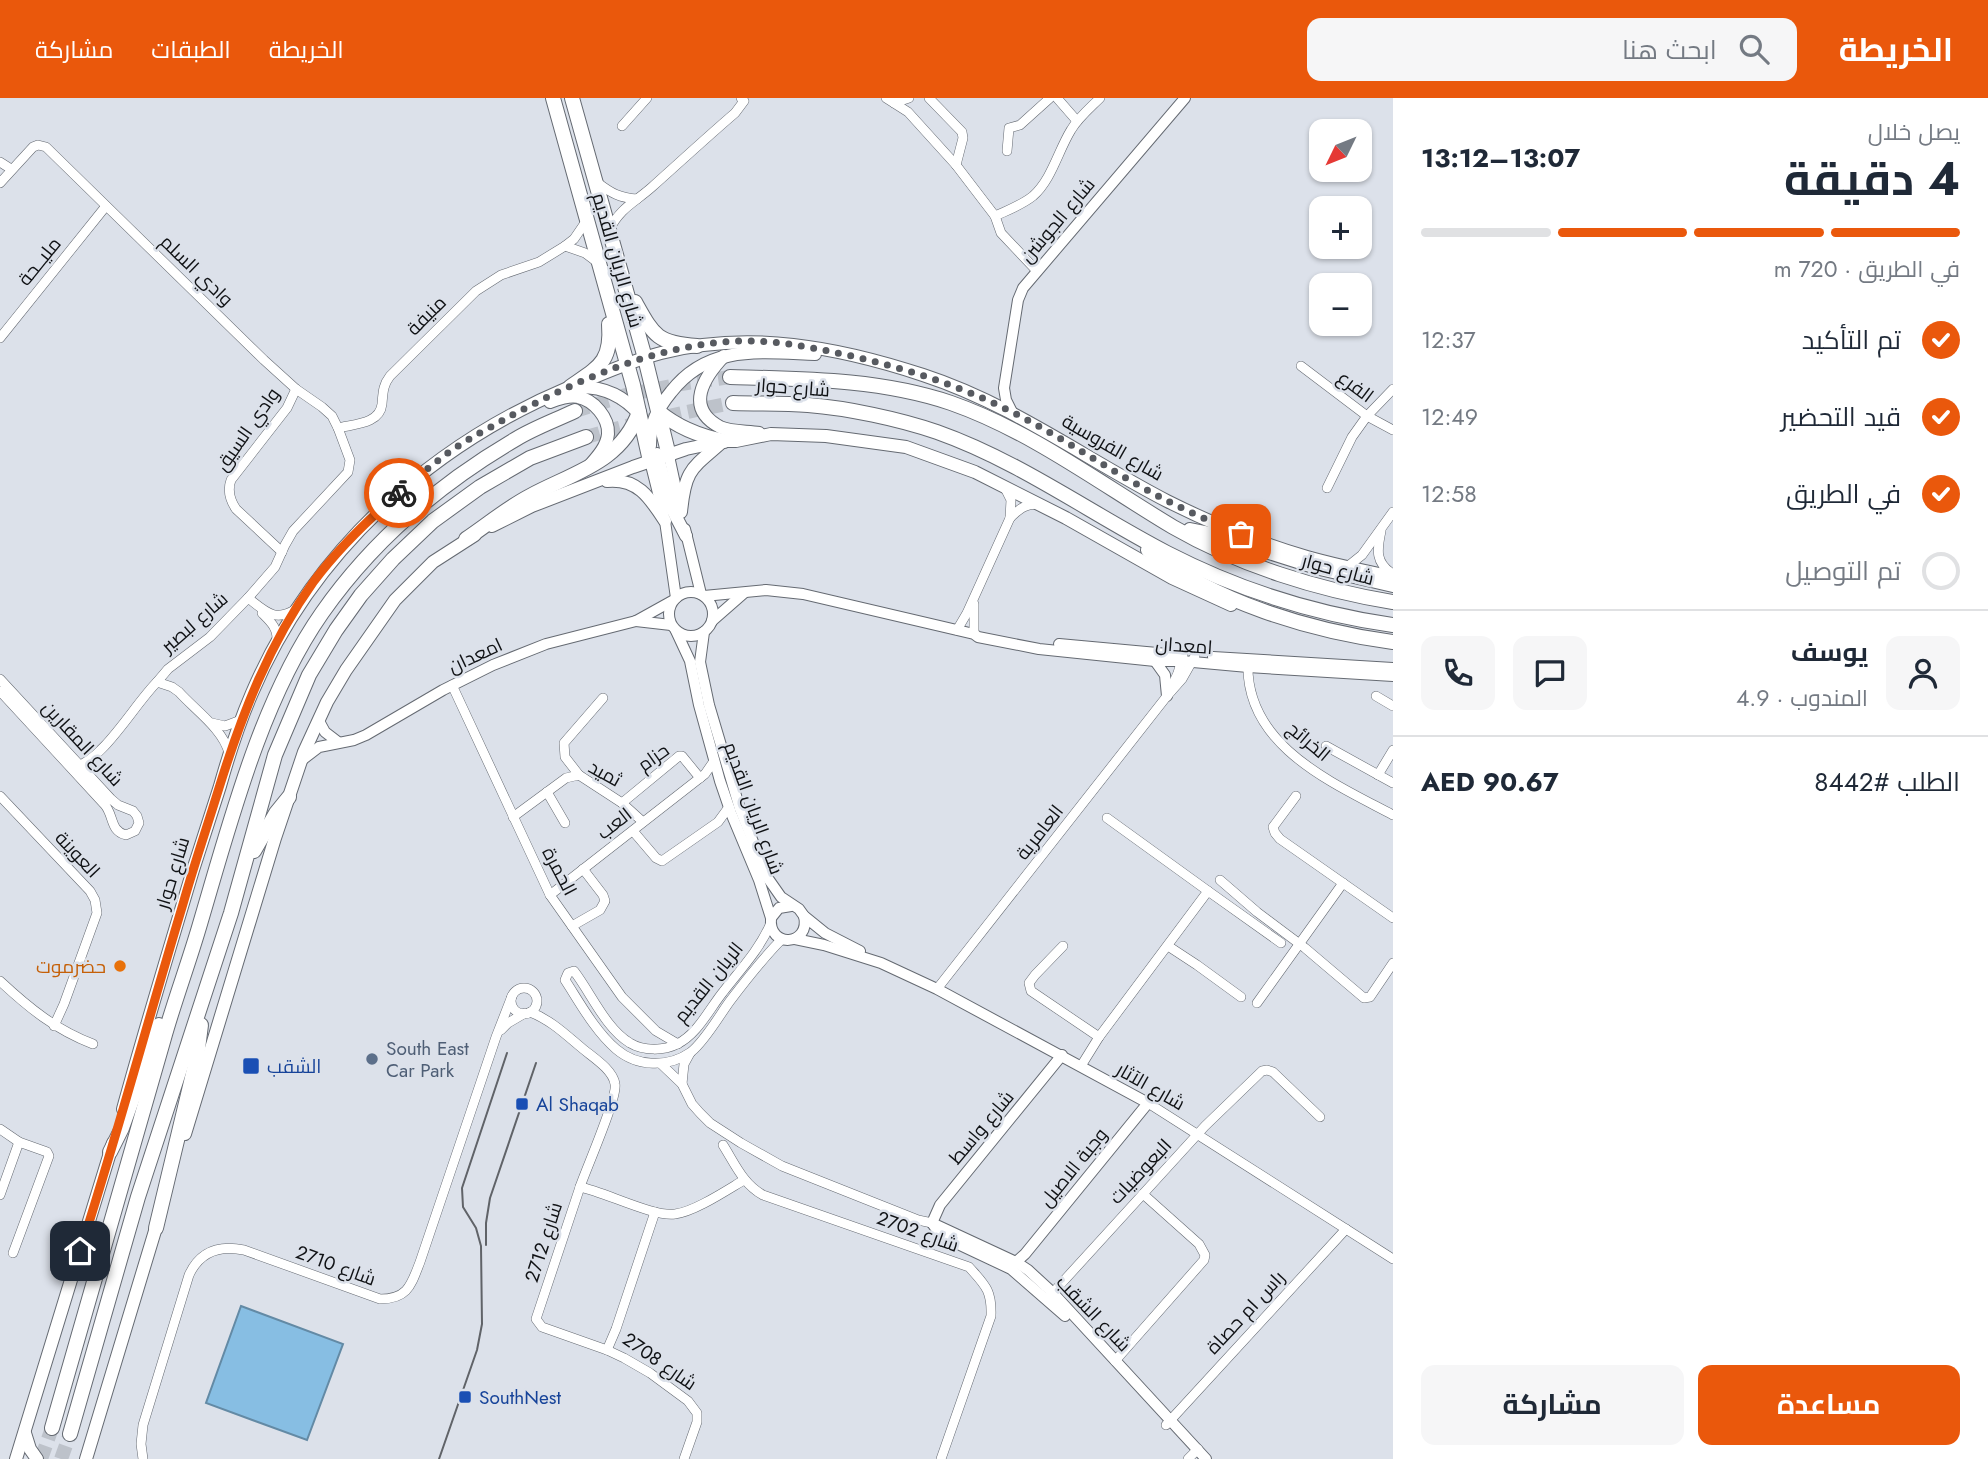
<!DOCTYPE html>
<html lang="ar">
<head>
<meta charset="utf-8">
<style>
  body { margin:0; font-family:Jost,Cairo,sans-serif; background:#f6f6f7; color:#1f2937; direction:rtl; height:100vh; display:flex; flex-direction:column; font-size:26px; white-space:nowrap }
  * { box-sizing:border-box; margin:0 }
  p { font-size:23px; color:#747a83 }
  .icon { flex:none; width:38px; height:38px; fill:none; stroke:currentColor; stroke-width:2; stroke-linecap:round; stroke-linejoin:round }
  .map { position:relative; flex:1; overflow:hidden; direction:ltr }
  .side { display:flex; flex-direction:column; background:#fff; width:595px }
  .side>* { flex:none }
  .needle { width:46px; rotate:227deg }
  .buttons { position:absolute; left:1309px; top:21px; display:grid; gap:14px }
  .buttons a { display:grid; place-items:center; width:63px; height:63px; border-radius:14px; background:#fff; box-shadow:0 2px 5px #0004; font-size:35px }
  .pin { position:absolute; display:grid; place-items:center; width:60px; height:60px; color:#fff; margin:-30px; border-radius:14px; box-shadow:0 4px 10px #0006 }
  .courier { position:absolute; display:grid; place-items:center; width:70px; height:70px; margin:-35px; border:5px solid #ea580c; border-radius:50%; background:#fff; color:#222; box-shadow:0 2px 9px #0007 }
  .overview em { font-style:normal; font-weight:700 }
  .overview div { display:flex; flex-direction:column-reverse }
  .overview { display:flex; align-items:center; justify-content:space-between; height:119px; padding:0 28px }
  h1 { font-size:46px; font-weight:700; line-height:52px }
  .bar { display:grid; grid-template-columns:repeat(4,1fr); gap:10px 7px; align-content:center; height:84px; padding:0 28px }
  .bar i { height:9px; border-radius:5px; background:#e0e1e3 }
  .bar .on { background:#ea580c }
  .bar p { grid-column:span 4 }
  .line { display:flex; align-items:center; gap:18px; padding:0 28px; border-top:2px solid #e0e1e3 }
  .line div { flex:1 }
  .round { display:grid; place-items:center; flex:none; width:74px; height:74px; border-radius:14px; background:#f6f6f7 }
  ol { padding:0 28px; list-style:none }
  li { display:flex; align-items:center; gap:21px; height:77px }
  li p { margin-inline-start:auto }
  li .icon { padding:7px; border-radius:50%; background:#ea580c; color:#fff; stroke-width:4 }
  li:last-child { color:#747a83 }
  li i { width:38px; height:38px; border:4px solid #e0e1e3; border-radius:50% }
  .action { display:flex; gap:14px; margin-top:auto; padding:14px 28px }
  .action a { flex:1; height:80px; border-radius:14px; background:#ea580c; color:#fff; font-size:28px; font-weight:700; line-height:80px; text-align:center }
  .action a+a { background:#f6f6f7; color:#1f2937 }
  header { display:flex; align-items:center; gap:42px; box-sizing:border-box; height:98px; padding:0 35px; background:#ea580c; color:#fff }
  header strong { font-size:33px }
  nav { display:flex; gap:38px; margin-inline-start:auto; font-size:24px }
  .search { width:490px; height:63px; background:#f6f6f7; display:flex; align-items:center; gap:18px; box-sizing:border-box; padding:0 24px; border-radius:14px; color:#747a83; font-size:26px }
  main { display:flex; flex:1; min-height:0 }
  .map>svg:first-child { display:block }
  .water { fill:#87bee3; stroke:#638aa5; stroke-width:2 }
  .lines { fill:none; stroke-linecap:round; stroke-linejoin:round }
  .trunk-tunnel { stroke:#bdc2ca; stroke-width:14; stroke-dasharray:14 7; stroke-linecap:butt }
  .minor-casing { stroke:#656a72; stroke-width:10 }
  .tertiary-casing { stroke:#656a72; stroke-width:12 }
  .secondary-casing { stroke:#656a72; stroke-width:14 }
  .trunk-casing { stroke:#656a72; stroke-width:16 }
  .minor { stroke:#fff; stroke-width:9 }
  .tertiary { stroke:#fff; stroke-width:10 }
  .secondary { stroke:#fff; stroke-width:12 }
  .trunk { stroke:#fff; stroke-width:14 }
  .tram { stroke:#606368; stroke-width:2 }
  .done { stroke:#575a60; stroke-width:7; stroke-dasharray:0 12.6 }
  .route { stroke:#ea580c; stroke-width:9 }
  .food-dot { fill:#e8710a; stroke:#dce1ea; stroke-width:2.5 }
  .service-dot { fill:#5c6f8a; stroke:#dce1ea; stroke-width:2.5 }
  .transit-dot { fill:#1a4fb4; stroke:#dce1ea; stroke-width:2.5 }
  .labels { text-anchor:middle; stroke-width:5; stroke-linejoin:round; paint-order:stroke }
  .street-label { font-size:19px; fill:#101215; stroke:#dce1ea }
  .food-label { font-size:19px; fill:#c56008; stroke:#dce1ea; text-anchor:end }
  .service-label { font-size:19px; fill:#4e5e75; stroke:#dce1ea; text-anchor:start }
  .transit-label { font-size:19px; fill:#164399; stroke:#dce1ea; text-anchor:start }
</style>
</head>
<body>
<header>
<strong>الخريطة</strong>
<div class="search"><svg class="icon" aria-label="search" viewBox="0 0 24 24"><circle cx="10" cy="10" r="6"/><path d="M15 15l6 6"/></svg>ابحث هنا</div>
<nav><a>الخريطة</a><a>الطبقات</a><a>مشاركة</a></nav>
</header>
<main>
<section class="side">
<div class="overview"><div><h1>4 دقيقة</h1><p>يصل خلال</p></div><em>13:07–13:12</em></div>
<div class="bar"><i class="on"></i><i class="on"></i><i class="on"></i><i></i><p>في الطريق · 720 m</p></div>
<ol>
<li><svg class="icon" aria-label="check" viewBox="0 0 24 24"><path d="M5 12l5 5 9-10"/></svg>تم التأكيد<p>12:37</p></li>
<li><svg class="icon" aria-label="check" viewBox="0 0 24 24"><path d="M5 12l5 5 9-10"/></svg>قيد التحضير<p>12:49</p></li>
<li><svg class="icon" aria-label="check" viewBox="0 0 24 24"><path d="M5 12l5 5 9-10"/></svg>في الطريق<p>12:58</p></li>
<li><i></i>تم التوصيل</li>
</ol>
<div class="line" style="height:126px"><a class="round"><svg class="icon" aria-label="person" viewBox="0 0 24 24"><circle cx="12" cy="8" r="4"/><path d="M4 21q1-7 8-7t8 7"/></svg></a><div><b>يوسف</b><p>المندوب · 4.9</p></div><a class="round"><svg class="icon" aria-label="chat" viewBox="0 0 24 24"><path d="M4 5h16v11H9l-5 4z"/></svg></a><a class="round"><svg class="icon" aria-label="phone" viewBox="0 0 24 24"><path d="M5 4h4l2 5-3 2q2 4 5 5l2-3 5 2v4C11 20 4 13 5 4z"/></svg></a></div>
<div class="line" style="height:91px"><div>الطلب #8442</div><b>AED 90.67</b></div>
<div class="action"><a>مساعدة</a><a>مشاركة</a></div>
</section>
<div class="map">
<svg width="1393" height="1361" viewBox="0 0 1393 1361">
  <rect width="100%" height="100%" fill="#dce1ea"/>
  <path class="water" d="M 241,1208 L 343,1246 L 307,1342 L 206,1305 Z"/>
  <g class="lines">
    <g class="trunk-tunnel">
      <path d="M 575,313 L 626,297 L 681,286 L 730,279"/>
      <path d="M 586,339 C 635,325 683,314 733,305"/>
      <path d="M 41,1361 L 52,1330"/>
      <path d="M 61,1361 L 70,1336"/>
    </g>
    <g class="minor-casing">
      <g id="minor">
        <path d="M 886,0 L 908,14 L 956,67 L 995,118 L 1001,135 L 1036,172"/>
        <path d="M 929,0 L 962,34 L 963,40 L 956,67"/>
        <path d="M 1057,0 L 1077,23"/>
        <path d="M 894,5 L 909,0"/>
        <path d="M 622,28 L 647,0"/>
        <path d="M 1007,53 L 1009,30 L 1020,27 L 1050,0"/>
        <path d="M 0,64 L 11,71"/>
        <path d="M 0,85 L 33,49 L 38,47 L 46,49 L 264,262 L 296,291 L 322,309 L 332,318 L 338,330 L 350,362 L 348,374 L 293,433 L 285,447 L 275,469 L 248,500"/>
        <path d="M 598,85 C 611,95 620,100 637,101"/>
        <path d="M 995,118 C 1008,112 1022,107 1033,98 C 1052,81 1058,53 1071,32 C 1078,20 1090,10 1100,0"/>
        <path d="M 609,132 C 621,109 634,105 652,89 C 680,64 707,39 735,15 L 744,3 L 741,0"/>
        <path d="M 565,148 L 585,155 L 597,164"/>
        <path d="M 0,240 L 106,108"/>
        <path d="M 1301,268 L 1367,318 L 1393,332"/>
        <path d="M 338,330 C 354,326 380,326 382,306 C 383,294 383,287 390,278 L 476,193 L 501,177 L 539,164 L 565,148 L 574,141 L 587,122"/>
        <path d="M 1327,390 L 1352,339 L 1367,318 L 1393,291"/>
        <path d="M 1010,420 C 1019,411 1025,406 1038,406"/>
        <path d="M 1381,433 C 1377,452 1375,465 1393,476"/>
        <path d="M 282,454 L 236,411 C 230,402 227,393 231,382 L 287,310 L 296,291"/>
        <path d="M 1347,469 L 1362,457 L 1393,414"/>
        <path d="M 974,506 L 974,536"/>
        <path d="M 262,515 C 271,524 278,530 277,544"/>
        <path d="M 957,532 L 967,515 L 1010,420 L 1011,402 L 1004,388"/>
        <path d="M 1248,563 C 1244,647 1331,684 1393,717"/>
        <path d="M 0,581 L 111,701 L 118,707 L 133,713 L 137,718 L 139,725 L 135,733 L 126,737 C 110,733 114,718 105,707 L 0,593"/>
        <path d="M 157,584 L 168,571 L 210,539 L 248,500 C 265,513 275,525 296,511"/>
        <path d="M 452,587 L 550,797 L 622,899 L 656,933 L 678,946"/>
        <path d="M 1171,590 L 1178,575 L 1183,557"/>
        <path d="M 1376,598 L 1393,608"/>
        <path d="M 212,625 L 225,628 L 241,622"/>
        <path d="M 1326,648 L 1393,685"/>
        <path d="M 75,669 C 104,661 134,607 157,584 L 172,589 L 179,594 C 195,612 223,631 229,655"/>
        <path d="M 579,677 L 565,659 L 564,645 L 603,600"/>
        <path d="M 1378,677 L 1393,652"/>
        <path d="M 547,694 L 565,725"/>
        <path d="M 0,698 L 90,793 L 95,802 L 97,815 L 64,906 L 54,928"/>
        <path d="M 1296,698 L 1273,729 L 1275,735 L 1280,741 L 1393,820"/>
        <path d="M 622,705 L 679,658 L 682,658 L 700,680"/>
        <path d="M 513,719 L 566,680 L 579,677 L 622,705 L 643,724"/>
        <path d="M 633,733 L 656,760 L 662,763 L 718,724 L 729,709"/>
        <path d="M 1220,782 L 1257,814 L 1305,850 L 1364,900 L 1370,899 L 1393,865"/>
        <path d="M 1208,793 L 1281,845"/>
        <path d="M 550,797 L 705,676 L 714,663"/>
        <path d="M 770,827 C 759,852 740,872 723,894 C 710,910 697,937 677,946 C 664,953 643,953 630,945 C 606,931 591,895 574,873 L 568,875 L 565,882 C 580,905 595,933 616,951 C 637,969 668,970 691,954 C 705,943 719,918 730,903 C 746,882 763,860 782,841"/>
        <path d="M 572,828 L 600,812 L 605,803 L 603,797 L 583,771"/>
        <path d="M 1063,848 L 1035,877 L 1029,885 L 1031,893 L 1099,939"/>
        <path d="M 1168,848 L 1197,867 L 1241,899"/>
        <path d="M 0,883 C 29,910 56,932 93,946"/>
        <circle cx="524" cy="903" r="13"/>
        <path d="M 937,891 L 1167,598 L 1182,581 L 1195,558"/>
        <path d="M 1257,905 L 1343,785"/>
        <path d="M 530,914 C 551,922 566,937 583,951 C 594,960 613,972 615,986 C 618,999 586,1071 580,1089"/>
        <path d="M 501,932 L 508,925 L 525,915"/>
        <path d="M 661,966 L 682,986 L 692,1006 L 700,1015 L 710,1025 L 741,1045 L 782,1068 L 918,1122 L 932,1125"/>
        <path d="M 1081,968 L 1099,939 L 1208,793 L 1107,720"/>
        <path d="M 682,986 L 684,966 L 690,955"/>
        <path d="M 1148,1005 L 1393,1161"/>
        <path d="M 0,1031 L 19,1044 L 47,1054 L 49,1058 L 13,1155"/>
        <path d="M 723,1047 C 735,1066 743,1086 763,1097 L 969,1169 C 985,1187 992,1192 991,1218 L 941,1361"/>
        <path d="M 0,1097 L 19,1044"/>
        <path d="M 1049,1199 L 1205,1028 L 1262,973 L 1267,972 L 1273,974 L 1320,1019"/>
        <path d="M 607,1252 L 616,1231 L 655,1114"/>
        <path d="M 1115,1263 L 1204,1162 L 1205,1157 L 1199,1146 L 1143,1096"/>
        <path d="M 1166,1327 L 1346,1131"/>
        <path d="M 143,1361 L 141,1346 L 143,1327 L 189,1177 C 200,1153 220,1147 244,1152 L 380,1201 C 408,1201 411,1187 420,1164 L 496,939 L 512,898"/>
        <path d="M 684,1361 L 697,1324 L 697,1315 L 688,1303 L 650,1275 L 624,1260 L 607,1252 L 542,1229 L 536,1221 L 580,1089 C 605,1094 653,1119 675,1116 C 694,1114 727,1092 744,1082"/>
        <path d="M 1188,1361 L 1198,1351"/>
      </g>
    </g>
    <g class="tertiary-casing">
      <g id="tertiary">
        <path d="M 1012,314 L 1006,302 L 1004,290 L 1018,202 L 1023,190 L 1185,0"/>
        <path d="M 669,358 L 680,409"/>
        <path d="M 650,363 L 665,423 L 676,500"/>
        <path d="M 685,431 L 701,496"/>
        <circle cx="691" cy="516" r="22"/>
        <path d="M 704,498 L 766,492 L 803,496 L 974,536 L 978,539 L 1039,551 L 1155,563 L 1182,563 L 1248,569 L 1393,578"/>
        <path d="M 636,523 L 671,527"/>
        <path d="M 712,523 L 744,495"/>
        <path d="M 676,533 L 690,563 L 699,607 L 720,683 L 731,715 L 759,782 L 771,820"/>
        <path d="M 704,534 L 700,564 L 709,607 L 740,711 L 767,779 L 781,799 L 799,811 L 804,818 L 825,835 L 860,853"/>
        <path d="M 1059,546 L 1179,557"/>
        <path d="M 1213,559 L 1393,570"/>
        <path d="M 1155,563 L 1165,577 L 1167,598"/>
        <path d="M 319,623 L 325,634 L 338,644"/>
        <path d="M 302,662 L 319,649 L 354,642 L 366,637 L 443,592 L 493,567 L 546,546 L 636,523 L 672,503"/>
        <path d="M 791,808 L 779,810 L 771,820 C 768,851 811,848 804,818"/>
        <path d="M 795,841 L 824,847 L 881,865 L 937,891 L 1148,1005 L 1025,1156 L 1016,1164"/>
        <path d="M 932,1125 L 1016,1164 L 1028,1172 L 1053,1195 L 1206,1361"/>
        <path d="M 932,1125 L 941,1138 L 1011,1171 L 1065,1218"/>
        <path d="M 932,1125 L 940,1107 L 1062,957"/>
      </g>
    </g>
    <g class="secondary-casing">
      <g id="secondary">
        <path d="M 724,258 C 704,279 684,310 720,329 C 731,334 748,333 759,335"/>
        <path d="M 577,289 C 603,288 624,298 640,317"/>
        <path d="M 550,304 C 557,301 570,297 578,299 C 594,302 609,320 608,336 C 607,348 598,358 591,366"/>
        <path d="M 650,348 C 650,326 657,311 671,294 C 708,246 760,254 815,256"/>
        <path d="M 657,356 L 672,411 L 686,438"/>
        <path d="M 607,383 C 638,380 650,400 665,423"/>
        <path d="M 681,414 C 685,372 691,371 721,345"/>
        <path d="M 492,428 L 532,408 L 633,369 L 686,351 L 724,343 L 736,343 L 771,336 L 826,338 L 906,349 L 975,374 L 1066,420 L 1172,480 L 1231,507"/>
        <path d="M 123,1011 C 145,931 169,852 193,772 C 202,744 211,716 220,688 C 229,656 239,625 252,595 C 312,454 429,348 570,289 C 600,277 630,263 661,255 C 749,232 838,249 923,277 C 1012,306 1084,360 1167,403 C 1211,425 1259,445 1307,459 C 1335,467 1364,473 1393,479"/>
        <path d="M 185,1036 L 275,740 L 304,654 L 327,604 L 346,572 L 395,502 L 433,464 L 475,437"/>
        <path d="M 25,1335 L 30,1351 L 37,1361"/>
        <path d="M 16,1361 L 113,1045"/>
        <path d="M 86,1361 L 158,1123"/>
      </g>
    </g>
    <g class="trunk-casing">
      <g id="trunk">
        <path d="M 553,0 L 633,287 L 650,363"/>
        <path d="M 572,0 L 645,260 L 669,358"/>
        <path d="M 635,204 C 654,238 657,245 697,248"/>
        <path d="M 730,279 C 804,281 880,281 951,305 C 1031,333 1101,386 1173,429 C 1239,467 1318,492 1393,504"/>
        <path d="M 570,289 C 599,269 612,264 609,226"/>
        <path d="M 733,305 C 758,306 783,305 808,307 C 847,310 899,321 937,334 C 1019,363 1090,415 1167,455 C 1237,491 1315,516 1393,527"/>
        <path d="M 658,313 C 677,329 699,338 724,343"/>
        <path d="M 1190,432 L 1215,437 L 1320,470 L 1393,487"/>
        <path d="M 466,441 C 487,427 507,410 530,398 C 572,375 621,365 639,314"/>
        <path d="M 1148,452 C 1214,504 1311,533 1393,544"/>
        <path d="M 254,753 L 276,715 L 289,699"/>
        <path d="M 110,1054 L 122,1030 L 159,927"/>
        <path d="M 156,1130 L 197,959 L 201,927"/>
        <path d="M 52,1330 C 90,1200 126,1070 164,940 C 175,901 189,864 200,826 C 230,725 261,602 322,515 C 373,442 439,386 516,341 C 534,330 556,322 575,313"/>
        <path d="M 70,1336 L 138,1099 L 231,815 L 275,657 L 309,577 L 336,532 L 361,497 L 393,461 L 433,423 L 480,389 L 530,360 L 586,339"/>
      </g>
    </g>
    <use href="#minor" class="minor"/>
    <use href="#tertiary" class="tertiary"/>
    <use href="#secondary" class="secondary"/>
    <use href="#trunk" class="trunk"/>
    <g class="tram">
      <path d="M 486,1147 L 486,1125 L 490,1100 L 536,965"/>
      <path d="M 439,1361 L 477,1252 L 482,1226 L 481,1148 L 476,1130 L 463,1109 L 462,1090 L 507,955"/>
    </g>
  </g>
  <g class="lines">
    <path class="done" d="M 399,395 C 416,380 434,365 452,352 C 470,340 489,330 507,320 C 577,282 656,247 737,243 C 775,242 810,249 847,257 C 904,270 959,287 1012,314 C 1056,336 1097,364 1140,388 C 1173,407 1207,422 1241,436"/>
    <path class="route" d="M 80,1153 C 117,1038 148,922 183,806 C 194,767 207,729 219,690 C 242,616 269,546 314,483 C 338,451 369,421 399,395"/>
  </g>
  <circle class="food-dot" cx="120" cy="868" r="7"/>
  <circle class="service-dot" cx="372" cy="961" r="7"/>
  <g class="transit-dot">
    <rect x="242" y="959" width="18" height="18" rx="3.5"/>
    <rect x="515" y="999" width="14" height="14" rx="3.5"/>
    <rect x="458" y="1292" width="14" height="14" rx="3.5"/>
  </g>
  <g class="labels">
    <g class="street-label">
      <text transform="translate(1057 122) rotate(-50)" y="7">شارع الجوشن</text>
      <text transform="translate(618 162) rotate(74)" y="7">شارع الريان القديم</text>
      <text transform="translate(39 163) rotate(-51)" y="7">مليــحة</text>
      <text transform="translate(197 172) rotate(44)" y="7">وادي السلم</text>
      <text transform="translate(426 217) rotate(-45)" y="7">منيفة</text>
      <text transform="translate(1356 288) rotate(37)" y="7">الفرع</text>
      <text transform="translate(793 289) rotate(4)" y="7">شارع حوار</text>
      <text transform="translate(247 331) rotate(-55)" y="7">وادي السيق</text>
      <text transform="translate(1113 349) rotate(30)" y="7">شارع الفروسية</text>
      <text transform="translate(1338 471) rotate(15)" y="7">شارع حوار</text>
      <text transform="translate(194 524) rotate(-41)" y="7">شارع لبصير</text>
      <text transform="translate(1184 547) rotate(4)" y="7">امعدان</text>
      <text transform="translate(475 557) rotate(-25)" y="7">امعدان</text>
      <text transform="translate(1309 643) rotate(40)" y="7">الخرائج</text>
      <text transform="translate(83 645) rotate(47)" y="7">شارع المقارين</text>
      <text transform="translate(653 659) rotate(-35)" y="7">حزام</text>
      <text transform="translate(605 675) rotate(29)" y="7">ثميد</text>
      <text transform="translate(754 710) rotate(70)" y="7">شارع الريان القديم</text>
      <text transform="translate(614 725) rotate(-38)" y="7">العب</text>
      <text transform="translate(1039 734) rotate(-52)" y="7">العامرية</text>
      <text transform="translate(78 756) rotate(47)" y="7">العوينة</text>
      <text transform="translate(560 773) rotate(62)" y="7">الحمرة</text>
      <text transform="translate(172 775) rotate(-73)" y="7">شارع حوار</text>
      <text transform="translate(708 884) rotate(-51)" y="7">الريان القديم</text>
      <text transform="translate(1151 988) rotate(30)" y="7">شارع الآثار</text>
      <text transform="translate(981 1029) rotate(-50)" y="7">شارع واسط</text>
      <text transform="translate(1073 1069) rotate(-51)" y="7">وجبة الاصيل</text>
      <text transform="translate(1140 1073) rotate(-47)" y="7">البعوضيات</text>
      <text transform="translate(918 1133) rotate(20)" y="7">شارع 2702</text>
      <text transform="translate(543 1144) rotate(-72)" y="7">شارع 2712</text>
      <text transform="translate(336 1167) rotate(20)" y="7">شارع 2710</text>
      <text transform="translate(1245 1214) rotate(-47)" y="7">راس ام حصاة</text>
      <text transform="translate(1094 1215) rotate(46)" y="7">شارع الشقب</text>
      <text transform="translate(660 1263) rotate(35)" y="7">شارع 2708</text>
    </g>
    <g class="food-label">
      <text x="106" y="875">حضرموت</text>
    </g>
    <g class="service-label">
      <text x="386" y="957">South East<tspan x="386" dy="22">Car Park</tspan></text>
    </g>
    <g class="transit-label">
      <text x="267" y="975">الشقب</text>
      <text x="536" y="1013">Al Shaqab</text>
      <text x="479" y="1306">SouthNest</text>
    </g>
  </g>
</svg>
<div class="buttons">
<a><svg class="needle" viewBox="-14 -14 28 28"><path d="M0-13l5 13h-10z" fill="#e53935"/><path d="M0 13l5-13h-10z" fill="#747a83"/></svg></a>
<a>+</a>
<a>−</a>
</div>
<div class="pin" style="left:1241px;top:436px;background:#ea580c"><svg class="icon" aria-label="bag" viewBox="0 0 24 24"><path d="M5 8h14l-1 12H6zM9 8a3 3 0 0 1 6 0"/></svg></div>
<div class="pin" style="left:80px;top:1153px;background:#1f2937"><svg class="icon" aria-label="home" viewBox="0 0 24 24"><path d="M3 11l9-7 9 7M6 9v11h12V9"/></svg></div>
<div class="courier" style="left:399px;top:395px"><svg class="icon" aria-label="bike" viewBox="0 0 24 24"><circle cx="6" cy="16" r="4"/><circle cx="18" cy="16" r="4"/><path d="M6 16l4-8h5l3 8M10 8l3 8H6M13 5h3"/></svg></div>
</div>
</main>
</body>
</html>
